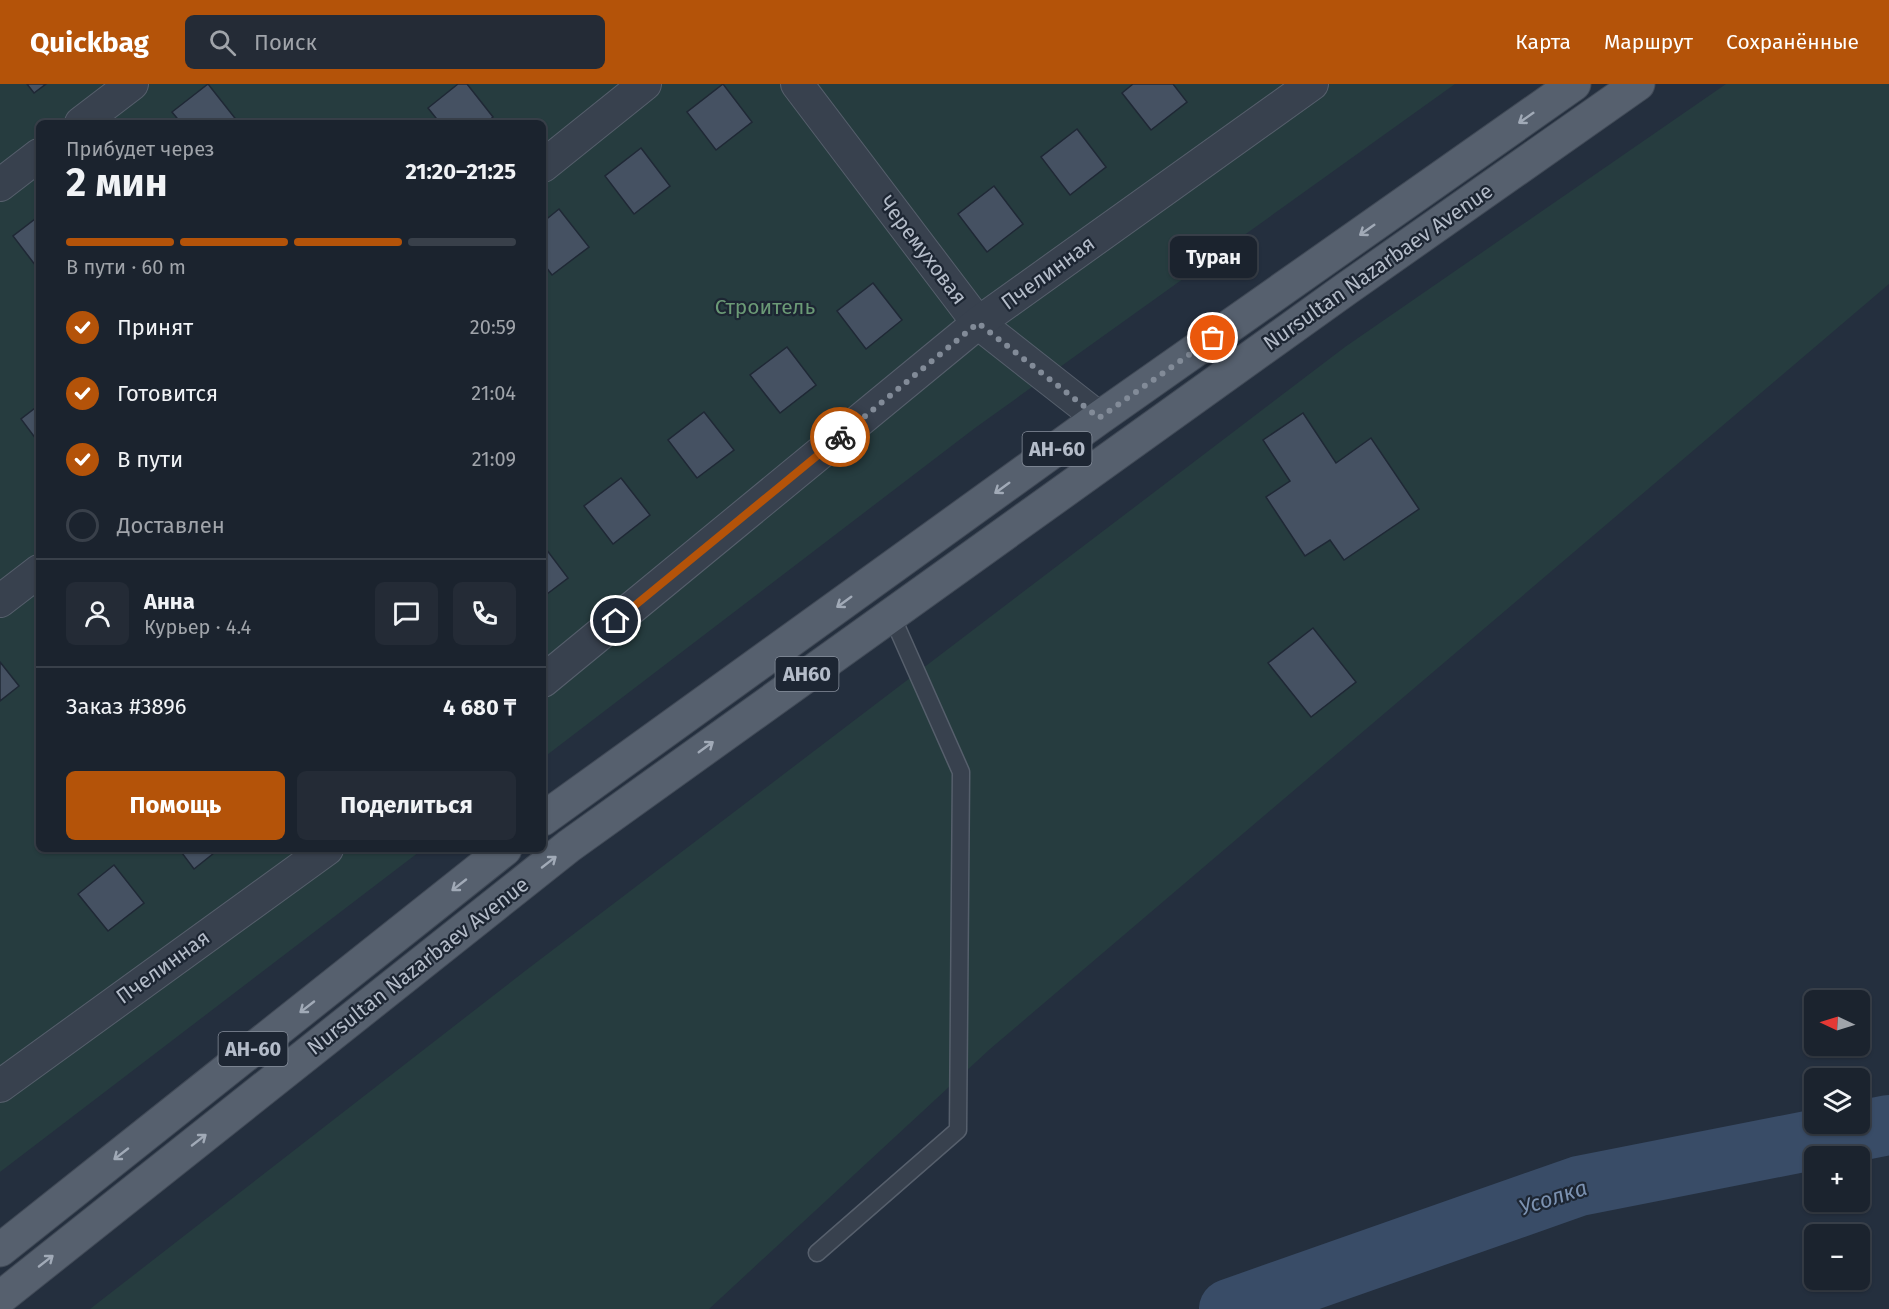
<!DOCTYPE html>
<html lang="ru">
<head>
<meta charset="utf-8">
<style>
  body { margin:0; font-family:"Fira Sans",sans-serif; background:#242b36; color:#f1f3f6; height:100vh; display:flex; flex-direction:column; font-size:22px; white-space:nowrap }
  * { box-sizing:border-box; margin:0 }
  p { font-size:20px; color:#a0a4aa }
  .icon { flex:none; width:33px; height:33px; fill:none; stroke:currentColor; stroke-width:2; stroke-linecap:round; stroke-linejoin:round }
  .map { position:relative; flex:1; overflow:hidden }
  .panel { position:absolute; left:36px; top:36px; width:510px; height:732px; display:flex; flex-direction:column; background:#1b232e; border-radius:9px; box-shadow:0 2px 4px #0004,0 0 0 2px #39404a }
  .panel>* { flex:none }
  .needle { width:39px; rotate:274deg }
  .controls { position:absolute; left:1804px; top:906px; display:grid; gap:12px }
  .controls a { display:grid; place-items:center; width:66px; height:66px; border-radius:9px; background:#1b232e; box-shadow:0 2px 4px #0004,0 0 0 2px #39404a; font-size:30px }
  .pin { position:absolute; display:grid; place-items:center; width:51px; height:51px; color:#fff; margin:-26px; border:3px solid #fff; border-radius:50%; box-shadow:0 2px 6px #0007 }
  .courier { position:absolute; display:grid; place-items:center; width:60px; height:60px; margin:-30px; border:4px solid #b45309; border-radius:50%; background:#fff; color:#222; box-shadow:0 2px 8px #0007 }
  .bubble { position:absolute; height:42px; border-radius:9px; background:#1b232e; box-shadow:0 2px 4px #0004,0 0 0 2px #39404a; font-size:20px; font-weight:700; line-height:42px; text-align:center }
  .head em { font-style:normal; font-weight:700 }
  .head div { display:flex; flex-direction:column-reverse }
  .head { display:flex; align-items:center; justify-content:space-between; height:102px; padding:0 30px }
  h1 { font-size:39px; font-weight:700; line-height:45px }
  .bar { display:grid; grid-template-columns:repeat(4,1fr); gap:9px 6px; align-content:center; height:72px; padding:0 30px }
  .bar i { height:8px; border-radius:4px; background:#39404a }
  .bar .current { background:#b45309 }
  .bar p { grid-column:span 4 }
  .line { display:flex; align-items:center; gap:15px; padding:0 30px; border-top:2px solid #39404a }
  .line div { flex:1 }
  .round { display:grid; place-items:center; flex:none; width:63px; height:63px; border-radius:9px; background:#242b36 }
  ol { padding:0 30px; list-style:none }
  li { display:flex; align-items:center; gap:18px; height:66px }
  li p { margin-inline-start:auto }
  li .icon { padding:6px; border-radius:50%; background:#b45309; color:#fff; stroke-width:4 }
  li:last-child { color:#a0a4aa }
  li i { width:33px; height:33px; border:3px solid #39404a; border-radius:50% }
  .button { display:flex; gap:12px; margin-top:auto; padding:12px 30px }
  .button a { flex:1; height:69px; border-radius:9px; background:#b45309; color:#fff; font-size:24px; font-weight:700; line-height:69px; text-align:center }
  .button a+a { background:#242b36; color:#f1f3f6 }
  header { display:flex; align-items:center; gap:36px; box-sizing:border-box; height:84px; padding:0 30px; background:#b45309; color:#fff }
  header strong { font-size:28px }
  nav { display:flex; gap:33px; margin-inline-start:auto; font-size:21px }
  .search { width:420px; height:54px; background:#242b36; display:flex; align-items:center; gap:15px; box-sizing:border-box; padding:0 21px; border-radius:9px; color:#a0a4aa; font-size:22px }
  .map>svg:first-child { display:block }
  .green { fill:#263c3f }
  .lines { fill:none; stroke-linecap:round; stroke-linejoin:round }
  .river { stroke:#394c67; stroke-width:60 }
  .building { fill:#455162; stroke:#1f2835; stroke-width:1.5 }
  .lane-casing { stroke:#565f6c; stroke-width:19 }
  .street-casing { stroke:#565f6c; stroke-width:34 }
  .primary-casing { stroke:#414a57; stroke-width:35 }
  .lane { stroke:#38414e; stroke-width:16 }
  .street { stroke:#38414e; stroke-width:32 }
  .primary { stroke:#56606e; stroke-width:33 }
  .oneway { stroke:#a1aab7 }
  .done { stroke:#828b98; stroke-width:6; stroke-dasharray:0 10.8 }
  .route { stroke:#b45309; stroke-width:8 }
  .labels { text-anchor:middle; stroke-width:4.5; stroke-linejoin:round; paint-order:stroke }
  .shield { fill:#1d2633; stroke:#878f9c; stroke-width:1.5 }
  .shield-label { font-size:20px; font-weight:bold; fill:#b4bcc9 }
  .street-label { font-size:21px; fill:#b4bcc9; stroke:#1d2633 }
  .park-label { font-size:21px; fill:#6b9a76; stroke:#1d2633 }
  .water-label { font-size:22px; font-style:italic; fill:#7c92b1; stroke:#1d2633 }
</style>
</head>
<body>
<header>
<strong>Quickbag</strong>
<div class="search"><svg class="icon" aria-label="search" viewBox="0 0 24 24"><circle cx="10" cy="10" r="6"/><path d="M15 15l6 6"/></svg>Поиск</div>
<nav><a>Карта</a><a>Маршрут</a><a>Сохранённые</a></nav>
</header>
<div class="map">
<svg width="1889" height="1225" viewBox="0 0 1889 1225">
  <rect width="100%" height="100%" fill="#242f3e"/>
  <g class="green">
    <path d="M 0,0 L 1455,0 L 975,344 L 543,674 L 543,39 L 39,39 L 39,765 L 423,765 L 0,1088 Z"/>
    <path d="M 1726,0 L 1889,0 L 1889,200 L 990,965 L 709,1225 L 90,1225 L 525,887 L 1345,263 Z"/>
  </g>
  <g class="lines">
    <path class="river" d="M 1229,1225 L 1579,1102 L 1889,1041"/>
  </g>
  <g class="building">
    <path d="M 27,0 L 46,0 L 34,9 Z"/>
    <path d="M 208,0 L 238,38 L 236,39 L 181,39 L 172,28 Z"/>
    <path d="M 458,0 L 467,0 L 493,33 L 486,39 L 440,39 L 428,24 Z"/>
    <path d="M 723,0 L 752,38 L 716,66 L 687,28 Z"/>
    <path d="M 1133,0 L 1173,0 L 1187,18 L 1151,46 L 1122,9 Z"/>
    <path d="M 1077,45 L 1106,83 L 1070,111 L 1041,73 Z"/>
    <path d="M 641,64 L 670,102 L 634,130 L 605,92 Z"/>
    <path d="M 994,102 L 1023,140 L 987,168 L 958,130 Z"/>
    <path d="M 559,125 L 589,163 L 552,191 L 543,179 L 543,138 Z"/>
    <path d="M 39,132 L 39,186 L 13,152 Z"/>
    <path d="M 873,199 L 902,236 L 866,265 L 837,227 Z"/>
    <path d="M 787,263 L 816,301 L 780,329 L 750,291 Z"/>
    <path d="M 39,321 L 39,359 L 21,335 Z"/>
    <path d="M 704,328 L 734,366 L 697,394 L 668,356 Z"/>
    <path d="M 1303,329 L 1336,379 L 1371,354 L 1419,425 L 1344,476 L 1330,456 L 1305,472 L 1266,413 L 1290,397 L 1263,356 Z"/>
    <path d="M 621,394 L 650,431 L 613,460 L 584,422 Z"/>
    <path d="M 543,461 L 568,494 L 543,513 Z"/>
    <path d="M 1313,544 L 1356,598 L 1311,633 L 1268,579 Z"/>
    <path d="M 0,578 L 19,602 L 0,617 Z"/>
    <path d="M 179,765 L 219,765 L 194,785 Z"/>
    <path d="M 114,781 L 144,819 L 108,847 L 78,810 Z"/>
  </g>
  <g class="lines">
    <g class="lane-casing">
      <path id="lane" d="M 817,1169 L 958,1046 L 961,688 L 891,530"/>
    </g>
    <g class="street-casing">
      <g id="street">
        <path d="M 797,0 L 978,239 L 1099,334"/>
        <path d="M 81,39 L 132,0"/>
        <path d="M 543,82 L 645,0"/>
        <path d="M 0,101 L 39,71"/>
        <path d="M 0,517 L 39,487"/>
        <path d="M 543,597 L 978,239 L 1312,0"/>
        <path d="M 0,1002 L 327,765"/>
      </g>
    </g>
    <g class="primary-casing">
      <g id="primary">
        <path d="M 543,735 L 1099,334 L 1574,0"/>
        <path d="M 0,1166 L 505,765"/>
        <path d="M 0,1214 L 569,762 L 1346,205 L 1638,0"/>
      </g>
    </g>
    <use href="#lane" class="lane"/>
    <use href="#street" class="street"/>
    <use href="#primary" class="primary"/>
  </g>
  <defs><path id="oneway-shaft" d="M-6 0H5M1.5-3L5.5 0L1.5 3" fill="none" stroke-width="1.6" stroke-linecap="round" stroke-linejoin="round" transform="scale(1.5)"/></defs>
  <g class="oneway">
    <use href="#oneway-shaft" transform="translate(1526 34) rotate(145)"/>
    <use href="#oneway-shaft" transform="translate(1367 146) rotate(145)"/>
    <use href="#oneway-shaft" transform="translate(1002 404) rotate(144)"/>
    <use href="#oneway-shaft" transform="translate(844 518) rotate(144)"/>
    <use href="#oneway-shaft" transform="translate(706 663) rotate(-36)"/>
    <use href="#oneway-shaft" transform="translate(549 778) rotate(-38)"/>
    <use href="#oneway-shaft" transform="translate(459 801) rotate(142)"/>
    <use href="#oneway-shaft" transform="translate(307 923) rotate(142)"/>
    <use href="#oneway-shaft" transform="translate(199 1056) rotate(-38)"/>
    <use href="#oneway-shaft" transform="translate(121 1070) rotate(142)"/>
    <use href="#oneway-shaft" transform="translate(46 1177) rotate(-38)"/>
  </g>
  <g class="lines">
    <path class="done" d="M 840,353 L 978,239 L 1099,334 L 1213,254"/>
    <path class="route" d="M 616,537 L 840,353"/>
  </g>
  <g class="labels">
    <g class="shield">
      <rect x="1022.5" y="348" width="69" height="34" rx="4.5"/>
      <rect x="775.5" y="573" width="63" height="34" rx="4.5"/>
      <rect x="218.5" y="948" width="69" height="34" rx="4.5"/>
    </g>
    <g class="shield-label">
      <text x="1057" y="372">АН-60</text>
      <text x="807" y="597">АН60</text>
      <text x="253" y="972">АН-60</text>
    </g>
    <g class="street-label">
      <text transform="translate(923 166) rotate(53)" y="7">Черемуховая</text>
      <text transform="translate(1378 183) rotate(-35)" y="7">Nursultan Nazarbaev Avenue</text>
      <text transform="translate(1048 189) rotate(-36)" y="7">Пчелинная</text>
      <text transform="translate(418 882) rotate(-38)" y="7">Nursultan Nazarbaev Avenue</text>
      <text transform="translate(163 883) rotate(-36)" y="7">Пчелинная</text>
    </g>
    <g class="park-label">
      <text x="765" y="230">Строитель</text>
    </g>
    <g class="water-label">
      <text transform="translate(1553 1113) rotate(-18)" y="8">Усолка</text>
    </g>
  </g>
</svg>
<div class="controls">
<a><svg class="needle" viewBox="-14 -14 28 28"><path d="M0-13l5 13h-10z" fill="#e53935"/><path d="M0 13l5-13h-10z" fill="#a0a4aa"/></svg></a>
<a><svg class="icon" aria-label="layers" viewBox="0 0 24 24"><path d="M12 4l9 5-9 5-9-5zM3 14l9 5 9-5"/></svg></a>
<a>+</a>
<a>−</a>
</div>
<div class="pin" style="left:1213px;top:254px;background:#ea580c"><svg class="icon" aria-label="bag" viewBox="0 0 24 24"><path d="M5 8h14l-1 12H6zM9 8a3 3 0 0 1 6 0"/></svg></div>
<div class="pin" style="left:616px;top:537px;background:#1f2937"><svg class="icon" aria-label="home" viewBox="0 0 24 24"><path d="M3 11l9-7 9 7M6 9v11h12V9"/></svg></div>
<div class="courier" style="left:840px;top:353px"><svg class="icon" aria-label="bike" viewBox="0 0 24 24"><circle cx="6" cy="16" r="4"/><circle cx="18" cy="16" r="4"/><path d="M6 16l4-8h5l3 8M10 8l3 8H6M13 5h3"/></svg></div>
<div class="bubble" style="left:1170px;top:152px;width:87px">Туран</div>
<section class="panel">
<div class="head"><div><h1>2 мин</h1><p>Прибудет через</p></div><em>21:20–21:25</em></div>
<div class="bar"><i class="current"></i><i class="current"></i><i class="current"></i><i></i><p>В пути · 60 m</p></div>
<ol>
<li><svg class="icon" aria-label="check" viewBox="0 0 24 24"><path d="M5 12l5 5 9-10"/></svg>Принят<p>20:59</p></li>
<li><svg class="icon" aria-label="check" viewBox="0 0 24 24"><path d="M5 12l5 5 9-10"/></svg>Готовится<p>21:04</p></li>
<li><svg class="icon" aria-label="check" viewBox="0 0 24 24"><path d="M5 12l5 5 9-10"/></svg>В пути<p>21:09</p></li>
<li><i></i>Доставлен</li>
</ol>
<div class="line" style="height:108px"><a class="round"><svg class="icon" aria-label="person" viewBox="0 0 24 24"><circle cx="12" cy="8" r="4"/><path d="M4 21q1-7 8-7t8 7"/></svg></a><div><b>Анна</b><p>Курьер · 4.4</p></div><a class="round"><svg class="icon" aria-label="chat" viewBox="0 0 24 24"><path d="M4 5h16v11H9l-5 4z"/></svg></a><a class="round"><svg class="icon" aria-label="phone" viewBox="0 0 24 24"><path d="M5 4h4l2 5-3 2q2 4 5 5l2-3 5 2v4C11 20 4 13 5 4z"/></svg></a></div>
<div class="line" style="height:78px"><div>Заказ #3896</div><b>4 680 ₸</b></div>
<div class="button"><a>Помощь</a><a>Поделиться</a></div>
</section>
</div>
</body>
</html>
